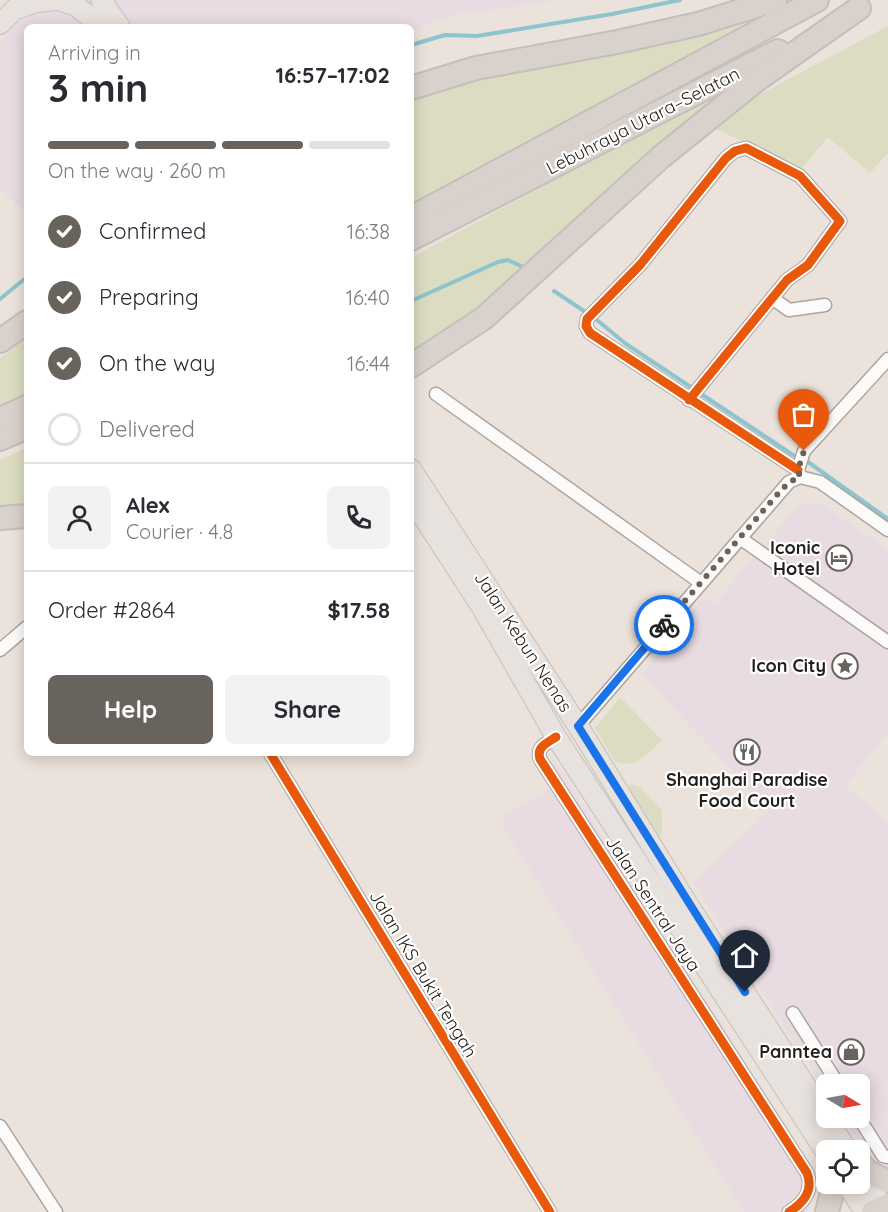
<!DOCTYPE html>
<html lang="en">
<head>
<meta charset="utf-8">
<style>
  body { margin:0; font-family:Quicksand,sans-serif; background:#f2f2f3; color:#2b2b33; height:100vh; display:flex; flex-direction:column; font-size:22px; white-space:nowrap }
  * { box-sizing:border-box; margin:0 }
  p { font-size:20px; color:#7c7c81 }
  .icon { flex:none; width:33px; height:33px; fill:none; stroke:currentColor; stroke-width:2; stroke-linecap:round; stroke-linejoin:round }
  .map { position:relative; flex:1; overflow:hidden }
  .drawer { position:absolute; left:24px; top:24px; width:390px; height:732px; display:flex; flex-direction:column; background:#fff; border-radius:9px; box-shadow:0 3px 15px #0003 }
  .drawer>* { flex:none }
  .needle { width:39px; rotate:100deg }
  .controls { position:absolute; left:816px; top:1074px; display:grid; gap:12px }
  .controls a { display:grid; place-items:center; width:54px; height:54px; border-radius:9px; background:#fff; box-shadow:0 3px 15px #0003; font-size:30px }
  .pin { position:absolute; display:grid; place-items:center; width:51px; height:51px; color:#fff; margin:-62px -26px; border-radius:50% 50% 50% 0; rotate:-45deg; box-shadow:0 0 6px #0007 }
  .pin .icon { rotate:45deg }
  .courier { position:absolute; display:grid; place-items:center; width:60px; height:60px; margin:-30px; border:4px solid #1a73e8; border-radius:50%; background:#fff; color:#222; box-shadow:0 2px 8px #0007 }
  .overview em { font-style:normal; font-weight:800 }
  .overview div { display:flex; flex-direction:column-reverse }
  .overview { display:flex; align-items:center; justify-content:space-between; height:102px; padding:0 24px }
  h1 { font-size:39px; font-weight:800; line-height:45px }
  .bar { display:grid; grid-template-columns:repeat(4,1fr); gap:9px 6px; align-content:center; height:72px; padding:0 24px }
  .bar i { height:8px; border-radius:4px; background:#e1e1e2 }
  .bar .on { background:#69635d }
  .bar p { grid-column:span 4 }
  .line { display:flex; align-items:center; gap:15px; padding:0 24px; border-top:2px solid #e1e1e2 }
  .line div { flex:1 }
  .round { display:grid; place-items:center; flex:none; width:63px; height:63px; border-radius:9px; background:#f2f2f3 }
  ol { padding:0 24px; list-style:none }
  li { display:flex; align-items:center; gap:18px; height:66px }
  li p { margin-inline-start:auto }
  li .icon { padding:6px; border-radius:50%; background:#69635d; color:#fff; stroke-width:4 }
  li:last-child { color:#7c7c81 }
  li i { width:33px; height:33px; border:3px solid #e1e1e2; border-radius:50% }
  .cta { display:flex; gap:12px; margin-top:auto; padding:12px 24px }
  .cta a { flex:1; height:69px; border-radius:9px; background:#69635d; color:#fff; font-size:24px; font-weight:800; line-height:69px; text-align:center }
  .cta a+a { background:#f2f2f3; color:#2b2b33 }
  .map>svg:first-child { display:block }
  .commercial { fill:#e8dbe2 }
  .green { fill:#dcdcc2 }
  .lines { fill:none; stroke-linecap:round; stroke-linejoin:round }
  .stream { stroke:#8ec4cd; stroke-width:4 }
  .street-casing { stroke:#aca59f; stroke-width:15 }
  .primary-casing { stroke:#c3bfbc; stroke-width:22 }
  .highway-casing { stroke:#c3bfbc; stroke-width:26 }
  .street { stroke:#fcfbfa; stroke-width:12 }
  .primary { stroke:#e8e2de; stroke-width:20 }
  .highway { stroke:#d9d1cb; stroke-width:22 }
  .cycleway-casing { stroke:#fff; stroke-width:13 }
  .cycleway { stroke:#e8590c; stroke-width:9 }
  .done { stroke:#69635d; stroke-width:6; stroke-dasharray:0 10.8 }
  .route { stroke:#1a73e8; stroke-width:8 }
  .labels { text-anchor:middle; stroke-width:4.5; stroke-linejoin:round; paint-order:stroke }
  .street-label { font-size:18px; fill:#231e19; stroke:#fff }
  .poi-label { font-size:18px; font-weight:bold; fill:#231e19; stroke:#fff; text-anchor:end }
</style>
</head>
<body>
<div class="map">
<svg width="888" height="1212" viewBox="0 0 888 1212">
  <rect width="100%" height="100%" fill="#ebe3db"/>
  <g class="commercial">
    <path d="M 47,0 L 558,0 L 453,15 L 411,31 L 411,27 L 27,27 L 27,214 L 0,189 L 0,43 L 17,23 Z"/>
    <path d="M 800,503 L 821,503 L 888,550 L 888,732 L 845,786 L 888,823 L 888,1173 L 874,1163 L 843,1118 L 860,1118 L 860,1084 L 826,1084 L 826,1092 L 693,883 L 770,810 L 641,674 L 703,597 L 715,604 Z"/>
    <path d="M 554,760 L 821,1180 L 807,1212 L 744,1212 L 502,825 L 504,815 L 550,789 L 539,770 Z"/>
  </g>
  <g class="green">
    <path d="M 772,10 L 443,193 L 411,210 L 411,93 Z"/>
    <path d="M 888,26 L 888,153 L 870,173 L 828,137 L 801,169 L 714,128 L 755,97 Z"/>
    <path d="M 781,56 L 503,288 L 432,343 L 411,357 L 411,258 Z"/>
    <path d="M 27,338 L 27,395 L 0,406 L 0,358 Z"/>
    <path d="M 27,448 L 27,511 L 0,513 L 0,460 Z"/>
    <path d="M 620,697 L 662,740 C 648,753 636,770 615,761 L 595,728 Z"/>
    <path d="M 630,784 L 640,787 L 662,810 L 662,835 L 657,836 L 629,792 Z"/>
  </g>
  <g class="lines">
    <g class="stream">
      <path d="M 411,45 L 445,35 L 477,36 L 612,14 L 680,0"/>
      <path d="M 554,291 L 584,311"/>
      <path d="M 0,299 L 27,277"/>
      <path d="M 411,301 L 498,262 L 508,260 L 523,267"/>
      <path d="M 597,320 L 626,344 L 793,455 L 808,462 L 888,519"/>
    </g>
    <g class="street-casing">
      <g id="street">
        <path d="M 772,298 L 789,310 L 825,305"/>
        <path d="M 436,394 L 701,583"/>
        <path d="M 689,400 L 787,280 L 808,265 L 840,221 L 800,176 L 746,148 L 735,151 L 726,158 L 640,265 L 587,319 L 586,326 L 590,333 L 798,470"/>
        <path d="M 800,477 L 798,470 L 804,451 L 888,359"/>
        <path d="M 740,538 L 888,642"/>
        <path d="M 0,650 L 27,627"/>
        <path d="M 578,726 L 789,482 L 800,477 L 820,482 L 888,530"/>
        <path d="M 556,737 C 547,743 536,747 540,759 L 807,1173 C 814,1191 803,1203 789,1212"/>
        <path d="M 270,753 L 550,1212"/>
        <path d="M 793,1013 L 838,1084"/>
        <path d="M 859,1118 L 883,1156 L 888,1157"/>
        <path d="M 0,1126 L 56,1212"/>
      </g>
    </g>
    <g class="primary-casing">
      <g id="primary">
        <path d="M 59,0 L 76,6 L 98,23"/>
        <path d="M 101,0 L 120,27"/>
        <path d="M 14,10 L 36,2 L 57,0"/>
        <path d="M 0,24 L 22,2"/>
        <path d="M 411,469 L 578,726 L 687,903 L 847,1150"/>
        <path d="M 411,498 L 481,606 L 556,737 L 826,1152"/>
        <path d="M 860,1170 L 885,1212"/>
        <path d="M 847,1184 L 865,1212"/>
      </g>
    </g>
    <g class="highway-casing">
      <g id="highway">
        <path d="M 411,88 L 476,68 L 617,42 L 698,24 L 775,0"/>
        <path d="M 411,218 L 817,0"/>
        <path d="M 411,239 L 778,51"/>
        <path d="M 0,341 L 27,322"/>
        <path d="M 411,366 L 484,318 L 661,157 L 758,79 L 859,8"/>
        <path d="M 0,419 L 27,407"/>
        <path d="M 0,439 L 27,427"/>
        <path d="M 0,518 L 27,516"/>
        <path d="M 860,1164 L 868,1172 L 888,1182"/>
        <path d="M 827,1212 L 834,1184"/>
        <path d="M 873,1212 L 888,1205"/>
      </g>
    </g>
    <use href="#street" class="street"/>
    <use href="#primary" class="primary"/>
    <use href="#highway" class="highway"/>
    <g class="cycleway-casing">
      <g id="cycleway">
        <path d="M 689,400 L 787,280 L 808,265 L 840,221 L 800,176 L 746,148 L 735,151 L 726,158 L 640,265 L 587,319 L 586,326 L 590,333 L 798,470"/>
        <path d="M 556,737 C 547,743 536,747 540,759 L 807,1173 C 814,1191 803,1203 789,1212"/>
        <path d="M 270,753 L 550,1212"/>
      </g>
    </g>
    <use href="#cycleway" class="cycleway"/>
  </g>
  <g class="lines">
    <path class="done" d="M 664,625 L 776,496 L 789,482 L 800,477 L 798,470 L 804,451"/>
    <path class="route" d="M 664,625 L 578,726 L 745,992"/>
  </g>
  <defs>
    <g id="hotel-ring" transform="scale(1.35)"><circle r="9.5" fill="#fff" stroke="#69635d" stroke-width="1.5"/><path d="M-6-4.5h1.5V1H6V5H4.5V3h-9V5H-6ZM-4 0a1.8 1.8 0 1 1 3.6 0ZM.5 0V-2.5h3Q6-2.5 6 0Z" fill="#69635d"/></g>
    <g id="sight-ring" transform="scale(1.35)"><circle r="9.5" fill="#fff" stroke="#69635d" stroke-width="1.5"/><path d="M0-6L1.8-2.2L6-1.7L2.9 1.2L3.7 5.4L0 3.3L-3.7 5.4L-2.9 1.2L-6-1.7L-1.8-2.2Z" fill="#69635d"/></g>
    <g id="restaurant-ring" transform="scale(1.35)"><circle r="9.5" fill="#fff" stroke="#69635d" stroke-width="1.5"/><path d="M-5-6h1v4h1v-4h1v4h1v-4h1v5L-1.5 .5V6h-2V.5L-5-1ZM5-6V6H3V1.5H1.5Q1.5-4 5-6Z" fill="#69635d"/></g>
    <g id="shop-ring" transform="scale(1.35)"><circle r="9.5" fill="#fff" stroke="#69635d" stroke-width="1.5"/><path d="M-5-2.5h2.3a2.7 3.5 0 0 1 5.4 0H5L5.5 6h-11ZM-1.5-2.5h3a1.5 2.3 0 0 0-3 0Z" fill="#69635d"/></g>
  </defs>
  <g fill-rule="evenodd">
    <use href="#hotel-ring" x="839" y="558"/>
    <use href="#sight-ring" x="845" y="666"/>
    <use href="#restaurant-ring" x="747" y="752"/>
    <use href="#shop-ring" x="851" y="1052"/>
  </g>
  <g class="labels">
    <g class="street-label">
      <text transform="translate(643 121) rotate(-27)" y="6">Lebuhraya Utara–Selatan</text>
      <text transform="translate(523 642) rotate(57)" y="6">Jalan Kebun Nenas</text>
      <text transform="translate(653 904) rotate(57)" y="6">Jalan Sentral Jaya</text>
      <text transform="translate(423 974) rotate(59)" y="6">Jalan IKS Bukit Tengah</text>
    </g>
    <g class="poi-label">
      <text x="820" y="554">Iconic<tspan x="820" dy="21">Hotel</tspan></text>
      <text x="826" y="672">Icon City</text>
      <text x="747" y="786" text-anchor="middle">Shanghai Paradise<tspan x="747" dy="21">Food Court</tspan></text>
      <text x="832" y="1058">Panntea</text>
    </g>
  </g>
</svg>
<div class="controls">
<a><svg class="needle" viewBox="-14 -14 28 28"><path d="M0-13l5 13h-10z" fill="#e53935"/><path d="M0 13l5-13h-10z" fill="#7c7c81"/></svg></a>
<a><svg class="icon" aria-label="locate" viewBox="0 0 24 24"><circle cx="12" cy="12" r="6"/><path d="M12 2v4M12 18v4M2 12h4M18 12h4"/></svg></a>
</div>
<div class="pin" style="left:804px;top:451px;background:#ea580c"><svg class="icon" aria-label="bag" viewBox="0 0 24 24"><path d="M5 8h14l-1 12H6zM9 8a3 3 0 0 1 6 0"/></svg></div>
<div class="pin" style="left:745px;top:992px;background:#1f2937"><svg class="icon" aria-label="home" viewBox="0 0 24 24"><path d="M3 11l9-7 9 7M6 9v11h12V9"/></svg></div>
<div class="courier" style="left:664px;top:625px"><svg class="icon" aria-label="bike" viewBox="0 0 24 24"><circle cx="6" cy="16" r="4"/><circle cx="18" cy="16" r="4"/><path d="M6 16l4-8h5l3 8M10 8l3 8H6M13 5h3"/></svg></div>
<section class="drawer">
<div class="overview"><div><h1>3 min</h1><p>Arriving in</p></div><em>16:57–17:02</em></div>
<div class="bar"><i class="on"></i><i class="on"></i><i class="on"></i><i></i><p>On the way · 260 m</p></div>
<ol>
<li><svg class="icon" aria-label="check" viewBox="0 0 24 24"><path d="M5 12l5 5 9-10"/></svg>Confirmed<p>16:38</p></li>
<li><svg class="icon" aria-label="check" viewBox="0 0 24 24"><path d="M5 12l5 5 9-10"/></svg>Preparing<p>16:40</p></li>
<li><svg class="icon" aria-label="check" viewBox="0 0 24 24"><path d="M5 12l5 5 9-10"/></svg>On the way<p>16:44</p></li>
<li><i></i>Delivered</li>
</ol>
<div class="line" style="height:108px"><a class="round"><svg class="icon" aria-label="person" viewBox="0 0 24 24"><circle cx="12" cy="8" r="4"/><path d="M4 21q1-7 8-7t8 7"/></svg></a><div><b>Alex</b><p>Courier · 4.8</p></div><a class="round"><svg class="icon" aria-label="phone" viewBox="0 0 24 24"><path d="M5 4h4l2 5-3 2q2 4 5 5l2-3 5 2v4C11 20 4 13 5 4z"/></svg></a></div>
<div class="line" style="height:78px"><div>Order #2864</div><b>$17.58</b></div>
<div class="cta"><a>Help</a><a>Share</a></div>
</section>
</div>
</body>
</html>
